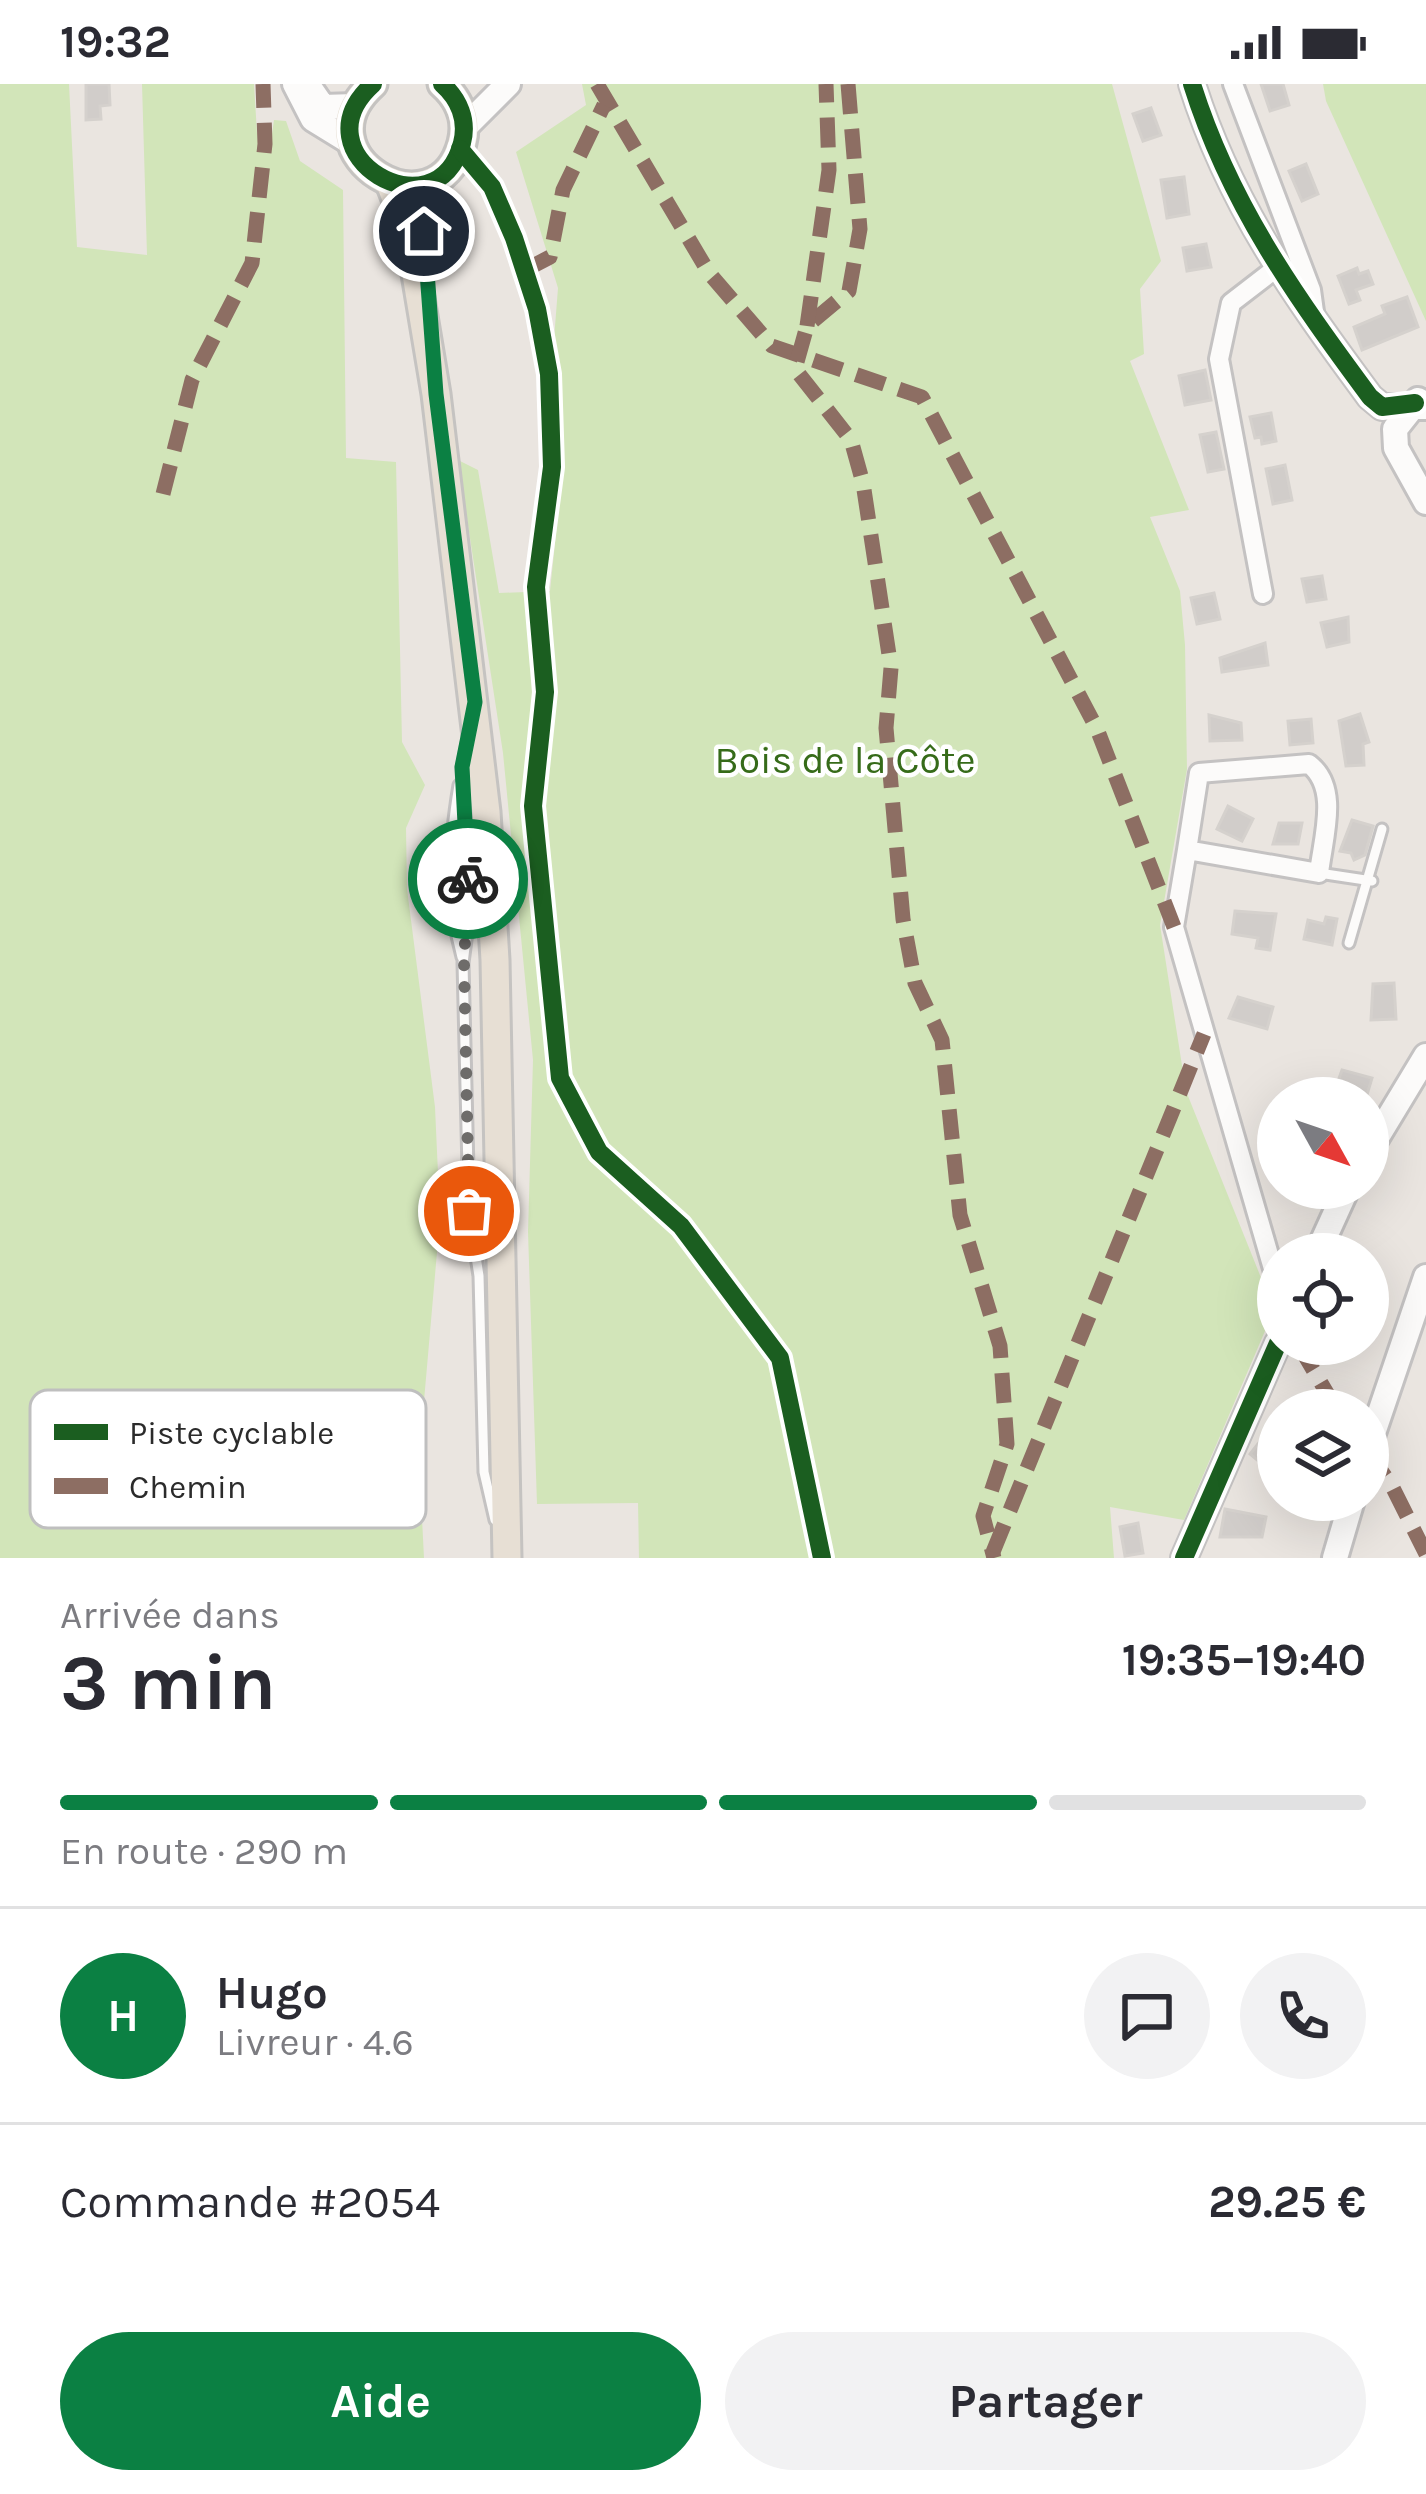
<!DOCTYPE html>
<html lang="fr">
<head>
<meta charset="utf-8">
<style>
  body { margin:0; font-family:Karla,sans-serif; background:#f2f2f3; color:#2b2b33; height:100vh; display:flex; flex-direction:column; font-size:45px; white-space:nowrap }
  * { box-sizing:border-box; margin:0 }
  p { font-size:39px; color:#7c7c81 }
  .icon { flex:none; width:66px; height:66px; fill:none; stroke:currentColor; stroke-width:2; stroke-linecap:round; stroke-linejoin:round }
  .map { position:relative; height:1474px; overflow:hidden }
  .panel { display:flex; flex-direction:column; background:#fff; flex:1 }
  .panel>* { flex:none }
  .needle { width:78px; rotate:130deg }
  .controls { position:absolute; left:1257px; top:993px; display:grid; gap:24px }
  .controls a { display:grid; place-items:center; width:132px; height:132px; border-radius:50%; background:#fff; box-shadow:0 12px 48px #0002; font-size:60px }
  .pin { position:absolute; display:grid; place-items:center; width:102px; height:102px; color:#fff; margin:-51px; border:6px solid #fff; border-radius:50%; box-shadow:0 3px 12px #0007 }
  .courier { position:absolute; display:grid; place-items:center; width:120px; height:120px; margin:-60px; border:9px solid #0b8043; border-radius:50%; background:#fff; color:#222; box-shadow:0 3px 15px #0007 }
  .summary em { font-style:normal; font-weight:700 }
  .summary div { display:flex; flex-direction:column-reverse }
  .summary { display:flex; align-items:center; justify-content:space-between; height:204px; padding:0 60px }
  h1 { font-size:78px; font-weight:700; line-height:90px }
  .bar { display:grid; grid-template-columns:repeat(4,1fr); gap:18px 12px; align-content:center; height:144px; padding:0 60px }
  .bar i { height:15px; border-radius:9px; background:#e1e1e2 }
  .bar .on { background:#0b8043 }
  .bar p { grid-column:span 4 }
  .line { display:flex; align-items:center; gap:30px; padding:0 60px; border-top:3px solid #e1e1e2 }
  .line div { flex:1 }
  .round { display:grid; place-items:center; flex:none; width:126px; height:126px; border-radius:63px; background:#f2f2f3 }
  .button { display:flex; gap:24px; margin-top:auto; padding:24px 60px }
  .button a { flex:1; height:138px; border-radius:72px; background:#0b8043; color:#fff; font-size:48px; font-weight:700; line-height:138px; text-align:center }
  .button a+a { background:#f2f2f3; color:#2b2b33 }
  .status { display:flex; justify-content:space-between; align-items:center; height:84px; padding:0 60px; background:#fff; direction:ltr }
  .status svg { height:33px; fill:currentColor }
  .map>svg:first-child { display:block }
  .green { fill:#d2e5b9 }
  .building { fill:#d1cdca; stroke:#d5d1cd; stroke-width:3 }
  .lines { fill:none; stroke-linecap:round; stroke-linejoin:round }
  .lane-casing { stroke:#c4c2c2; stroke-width:15 }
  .street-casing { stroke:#c4c2c2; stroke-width:24 }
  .secondary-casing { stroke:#c4c2c2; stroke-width:30 }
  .primary-casing { stroke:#c5c3c1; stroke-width:33 }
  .lane { stroke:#fcfbfa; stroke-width:9 }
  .street { stroke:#fcfbfa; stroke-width:18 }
  .secondary { stroke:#fcfbfa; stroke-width:24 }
  .primary { stroke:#e7dfd4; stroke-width:27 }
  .quiet { stroke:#8d6e63; stroke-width:15; stroke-dasharray:30 15; stroke-linecap:butt }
  .cycleway-casing { stroke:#fff; stroke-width:26 }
  .cycleway { stroke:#1b5e20; stroke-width:18 }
  .done { stroke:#6e6c6a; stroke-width:12; stroke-dasharray:0 21.6 }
  .route { stroke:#0b8043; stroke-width:15 }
  .labels { text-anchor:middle; stroke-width:9; stroke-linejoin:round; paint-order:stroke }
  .park-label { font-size:39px; fill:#366b19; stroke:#fff }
  .key { fill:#fff; stroke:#bfbfbf; stroke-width:3 }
  .key-label { font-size:33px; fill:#2b2b2b }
</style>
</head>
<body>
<div class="status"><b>19:32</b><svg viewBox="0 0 49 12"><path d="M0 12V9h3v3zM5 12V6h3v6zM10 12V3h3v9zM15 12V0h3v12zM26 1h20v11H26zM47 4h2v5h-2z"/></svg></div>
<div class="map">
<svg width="1426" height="1474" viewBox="0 0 1426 1474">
  <rect width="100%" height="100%" fill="#eae5e0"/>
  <g class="green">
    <path d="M 0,0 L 69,0 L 77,163 L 147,171 L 142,0 L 254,0 L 257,49 L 272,50 L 274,36 L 286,37 L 300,77 L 343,106 L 346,374 L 396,378 L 402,658 L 425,701 L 406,744 L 407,805 L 435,1023 L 440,1134 L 419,1374 L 424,1474 L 0,1474 Z"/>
    <path d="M 582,0 L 1112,0 L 1161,177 L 1140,205 L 1144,270 L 1130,277 L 1189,426 L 1150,433 L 1180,507 L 1185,561 L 1187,685 L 1160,841 L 1186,1007 L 1274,1226 L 1184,1436 L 1110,1423 L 1114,1474 L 639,1474 L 638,1419 L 537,1420 L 528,1148 L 533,976 L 503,669 L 458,376 L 478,386 L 499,509 L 550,507 L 564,373 L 553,268 L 558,204 L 516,68 L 586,21 Z"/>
    <path d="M 1323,0 L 1426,0 L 1426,237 L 1326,17 Z"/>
  </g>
  <g class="building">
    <path d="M 86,0 L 109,0 L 110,21 L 100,22 L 101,35 L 86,36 Z"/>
    <path d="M 1261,0 L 1283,0 L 1289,21 L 1270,27 Z"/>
    <path d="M 1151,24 L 1161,51 L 1143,57 L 1133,30 Z"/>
    <path d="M 1306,80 L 1318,110 L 1302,117 L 1289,87 Z"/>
    <path d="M 1184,93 L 1189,130 L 1167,134 L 1161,96 Z"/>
    <path d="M 1206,160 L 1211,183 L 1187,187 L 1183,164 Z"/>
    <path d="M 1357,184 L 1359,190 L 1368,187 L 1373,200 L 1356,206 L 1360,216 L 1349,220 L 1338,192 Z"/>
    <path d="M 1407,213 L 1418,243 L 1362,266 L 1354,243 L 1385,230 L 1382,222 Z"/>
    <path d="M 1205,286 L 1211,316 L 1185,321 L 1179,292 Z"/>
    <path d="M 1271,329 L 1276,357 L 1262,360 L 1261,353 L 1255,354 L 1250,333 Z"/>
    <path d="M 1216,348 L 1224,385 L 1208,388 L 1200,351 Z"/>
    <path d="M 1285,381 L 1292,416 L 1273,420 L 1266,385 Z"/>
    <path d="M 1322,492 L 1326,515 L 1307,518 L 1302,495 Z"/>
    <path d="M 1214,509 L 1220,535 L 1197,540 L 1191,514 Z"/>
    <path d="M 1348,533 L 1349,558 L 1327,563 L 1321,539 Z"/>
    <path d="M 1265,559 L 1268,581 L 1222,588 L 1220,574 Z"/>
    <path d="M 1360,630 L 1369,658 L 1363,660 L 1364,681 L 1346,682 L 1339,637 Z"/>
    <path d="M 1209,631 L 1241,639 L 1242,656 L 1210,657 Z"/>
    <path d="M 1311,635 L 1313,659 L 1290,661 L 1288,637 Z"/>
    <path d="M 1228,722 L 1253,735 L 1242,757 L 1217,745 Z"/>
    <path d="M 1352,736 L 1373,742 L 1365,771 L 1354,776 L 1351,769 L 1340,767 Z"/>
    <path d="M 1279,739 L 1302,739 L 1298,760 L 1273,760 Z"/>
    <path d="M 1235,827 L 1276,830 L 1270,866 L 1256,864 L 1258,854 L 1232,850 Z"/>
    <path d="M 1326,833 L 1337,835 L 1332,861 L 1304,855 L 1308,836 L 1324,840 Z"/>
    <path d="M 1394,899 L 1396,935 L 1371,936 L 1373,900 Z"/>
    <path d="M 1238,913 L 1273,923 L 1267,945 L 1229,934 Z"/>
    <path d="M 1342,986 L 1372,994 L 1366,1014 L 1332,1014 Z"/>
    <path d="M 1265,1351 L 1278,1362 L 1278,1393 L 1250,1370 Z"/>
    <path d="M 1225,1425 L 1266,1433 L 1262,1453 L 1220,1453 Z"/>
    <path d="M 1138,1439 L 1143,1469 L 1125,1472 L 1120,1443 Z"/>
  </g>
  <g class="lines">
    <g class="lane-casing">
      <g id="lane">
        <path d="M 467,659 L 462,684 L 470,825 L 463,879 L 469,1127 L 479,1192 L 484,1388 L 495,1436"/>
        <path d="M 459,701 C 449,761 446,814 462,873"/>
        <path d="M 1319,789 L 1372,797"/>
        <path d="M 1349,859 L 1382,745"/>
      </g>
    </g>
    <g class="street-casing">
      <g id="street">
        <path d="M 1233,0 L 1311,206 L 1315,235"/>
        <path d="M 460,65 L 492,103 L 514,154 L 537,225 L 549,290 L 552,383 L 536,503 L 545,608 L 533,722 L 560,994 L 599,1068 L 681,1142 L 780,1274 L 822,1474"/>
        <path d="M 1263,510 L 1219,275 L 1231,219 L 1275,185"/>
        <path d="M 1187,766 L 1199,689 L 1309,680 C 1340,704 1323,753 1319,789 L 1187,766 L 1174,843 L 1278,1202"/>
      </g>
    </g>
    <g class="secondary-casing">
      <g id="secondary">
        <path d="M 295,0 L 313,35 L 352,59"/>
        <path d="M 307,0 L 323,23 L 355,22"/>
        <path d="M 1192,0 C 1230,121 1296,213 1370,313 L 1382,323 L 1426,323"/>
        <path d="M 464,44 L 508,0"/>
        <path d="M 1418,316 L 1395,345 L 1396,364 L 1426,418"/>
        <path d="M 1368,1068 L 1426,972"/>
        <path d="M 1317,1170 L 1347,1104"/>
        <path d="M 1368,1364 L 1426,1193"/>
        <path d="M 1184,1474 L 1278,1259"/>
        <path d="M 1335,1474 L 1352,1416"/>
      </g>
    </g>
    <g class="primary-casing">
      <g id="primary">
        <path d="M 373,0 C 294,71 437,154 462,59 C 468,36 459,15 442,0"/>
        <path d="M 390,99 L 409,148 L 436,310 L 486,728 L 495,876 L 507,1474"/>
      </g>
    </g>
    <use href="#lane" class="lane"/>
    <use href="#street" class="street"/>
    <use href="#secondary" class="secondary"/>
    <use href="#primary" class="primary"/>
    <g class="quiet">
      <path d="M 597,0 L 709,189 L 772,262 L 922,313 L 1097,645 L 1174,843"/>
      <path d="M 848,0 L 860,145 L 849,207 L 807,242 L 795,285 L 851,356 L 863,399 L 891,584 L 886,644 L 903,835 L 915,899 L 942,956 L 960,1131 L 1000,1262 L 1007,1360 L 983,1432 L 994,1474"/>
      <path d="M 525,186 L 550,173 L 563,106 L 604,21"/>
      <path d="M 807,242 L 829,86 L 826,0"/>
      <path d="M 163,410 L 192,296 L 252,179 L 265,60 L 263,0"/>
      <path d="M 1298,1260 L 1337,1326"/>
      <path d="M 1368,1368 L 1392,1402 L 1426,1470"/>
      <path d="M 993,1468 L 1204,950"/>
    </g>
    <g class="cycleway-casing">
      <g id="cycleway">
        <path d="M 373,0 C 294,71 437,154 462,59 C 468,36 459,15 442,0"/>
        <path d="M 1192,0 C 1230,121 1296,213 1370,313 L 1382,323 L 1415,319"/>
        <path d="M 460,65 L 492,103 L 514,154 L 537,225 L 549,290 L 552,383 L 536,503 L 545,608 L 533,722 L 560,994 L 599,1068 L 681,1142 L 780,1274 L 822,1474"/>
        <path d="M 1184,1474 L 1278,1259"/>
      </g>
    </g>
    <use href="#cycleway" class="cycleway"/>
  </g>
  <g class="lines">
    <path class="done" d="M 468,795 L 464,879 L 469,1127"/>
    <path class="route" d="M 424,147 L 436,310 L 475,618 L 462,683 L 468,795"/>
  </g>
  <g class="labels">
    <g class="park-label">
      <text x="845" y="689">Bois de la Côte</text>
    </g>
  </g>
  <rect x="30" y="1306" width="396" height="138" rx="18" class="key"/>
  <rect x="54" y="1340" width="54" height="16" fill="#1b5e20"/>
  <rect x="54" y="1394" width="54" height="16" fill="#8d6e63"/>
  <g class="key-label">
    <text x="129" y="1360">Piste cyclable</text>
    <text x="129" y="1414">Chemin</text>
  </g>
</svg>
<div class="controls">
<a><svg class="needle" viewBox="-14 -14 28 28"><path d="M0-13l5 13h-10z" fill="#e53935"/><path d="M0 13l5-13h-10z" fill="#7c7c81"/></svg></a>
<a><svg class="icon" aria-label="locate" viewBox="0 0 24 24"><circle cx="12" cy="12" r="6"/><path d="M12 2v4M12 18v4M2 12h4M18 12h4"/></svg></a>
<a><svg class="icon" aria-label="layers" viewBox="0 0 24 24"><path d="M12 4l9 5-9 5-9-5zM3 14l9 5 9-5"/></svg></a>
</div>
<div class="pin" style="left:469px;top:1127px;background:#ea580c"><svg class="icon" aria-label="bag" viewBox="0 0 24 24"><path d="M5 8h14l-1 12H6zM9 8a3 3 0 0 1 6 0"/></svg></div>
<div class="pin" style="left:424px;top:147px;background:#1f2937"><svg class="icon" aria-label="home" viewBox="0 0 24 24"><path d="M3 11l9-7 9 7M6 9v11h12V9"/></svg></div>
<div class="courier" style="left:468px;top:795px"><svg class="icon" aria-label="bike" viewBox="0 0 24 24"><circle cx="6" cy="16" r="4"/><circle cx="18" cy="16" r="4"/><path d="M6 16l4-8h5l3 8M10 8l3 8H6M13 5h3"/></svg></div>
</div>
<section class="panel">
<div class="summary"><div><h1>3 min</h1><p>Arrivée dans</p></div><em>19:35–19:40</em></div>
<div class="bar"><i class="on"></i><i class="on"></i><i class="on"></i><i></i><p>En route · 290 m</p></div>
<div class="line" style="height:216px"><b class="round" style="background:#0b8043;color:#fff">H</b><div><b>Hugo</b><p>Livreur · 4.6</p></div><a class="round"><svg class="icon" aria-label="chat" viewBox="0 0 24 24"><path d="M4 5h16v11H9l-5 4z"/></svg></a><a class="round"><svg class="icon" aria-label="phone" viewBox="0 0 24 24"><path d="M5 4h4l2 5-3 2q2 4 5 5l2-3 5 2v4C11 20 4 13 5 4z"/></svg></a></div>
<div class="line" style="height:156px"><div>Commande #2054</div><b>29.25 €</b></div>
<div class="button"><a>Aide</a><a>Partager</a></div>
</section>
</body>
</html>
